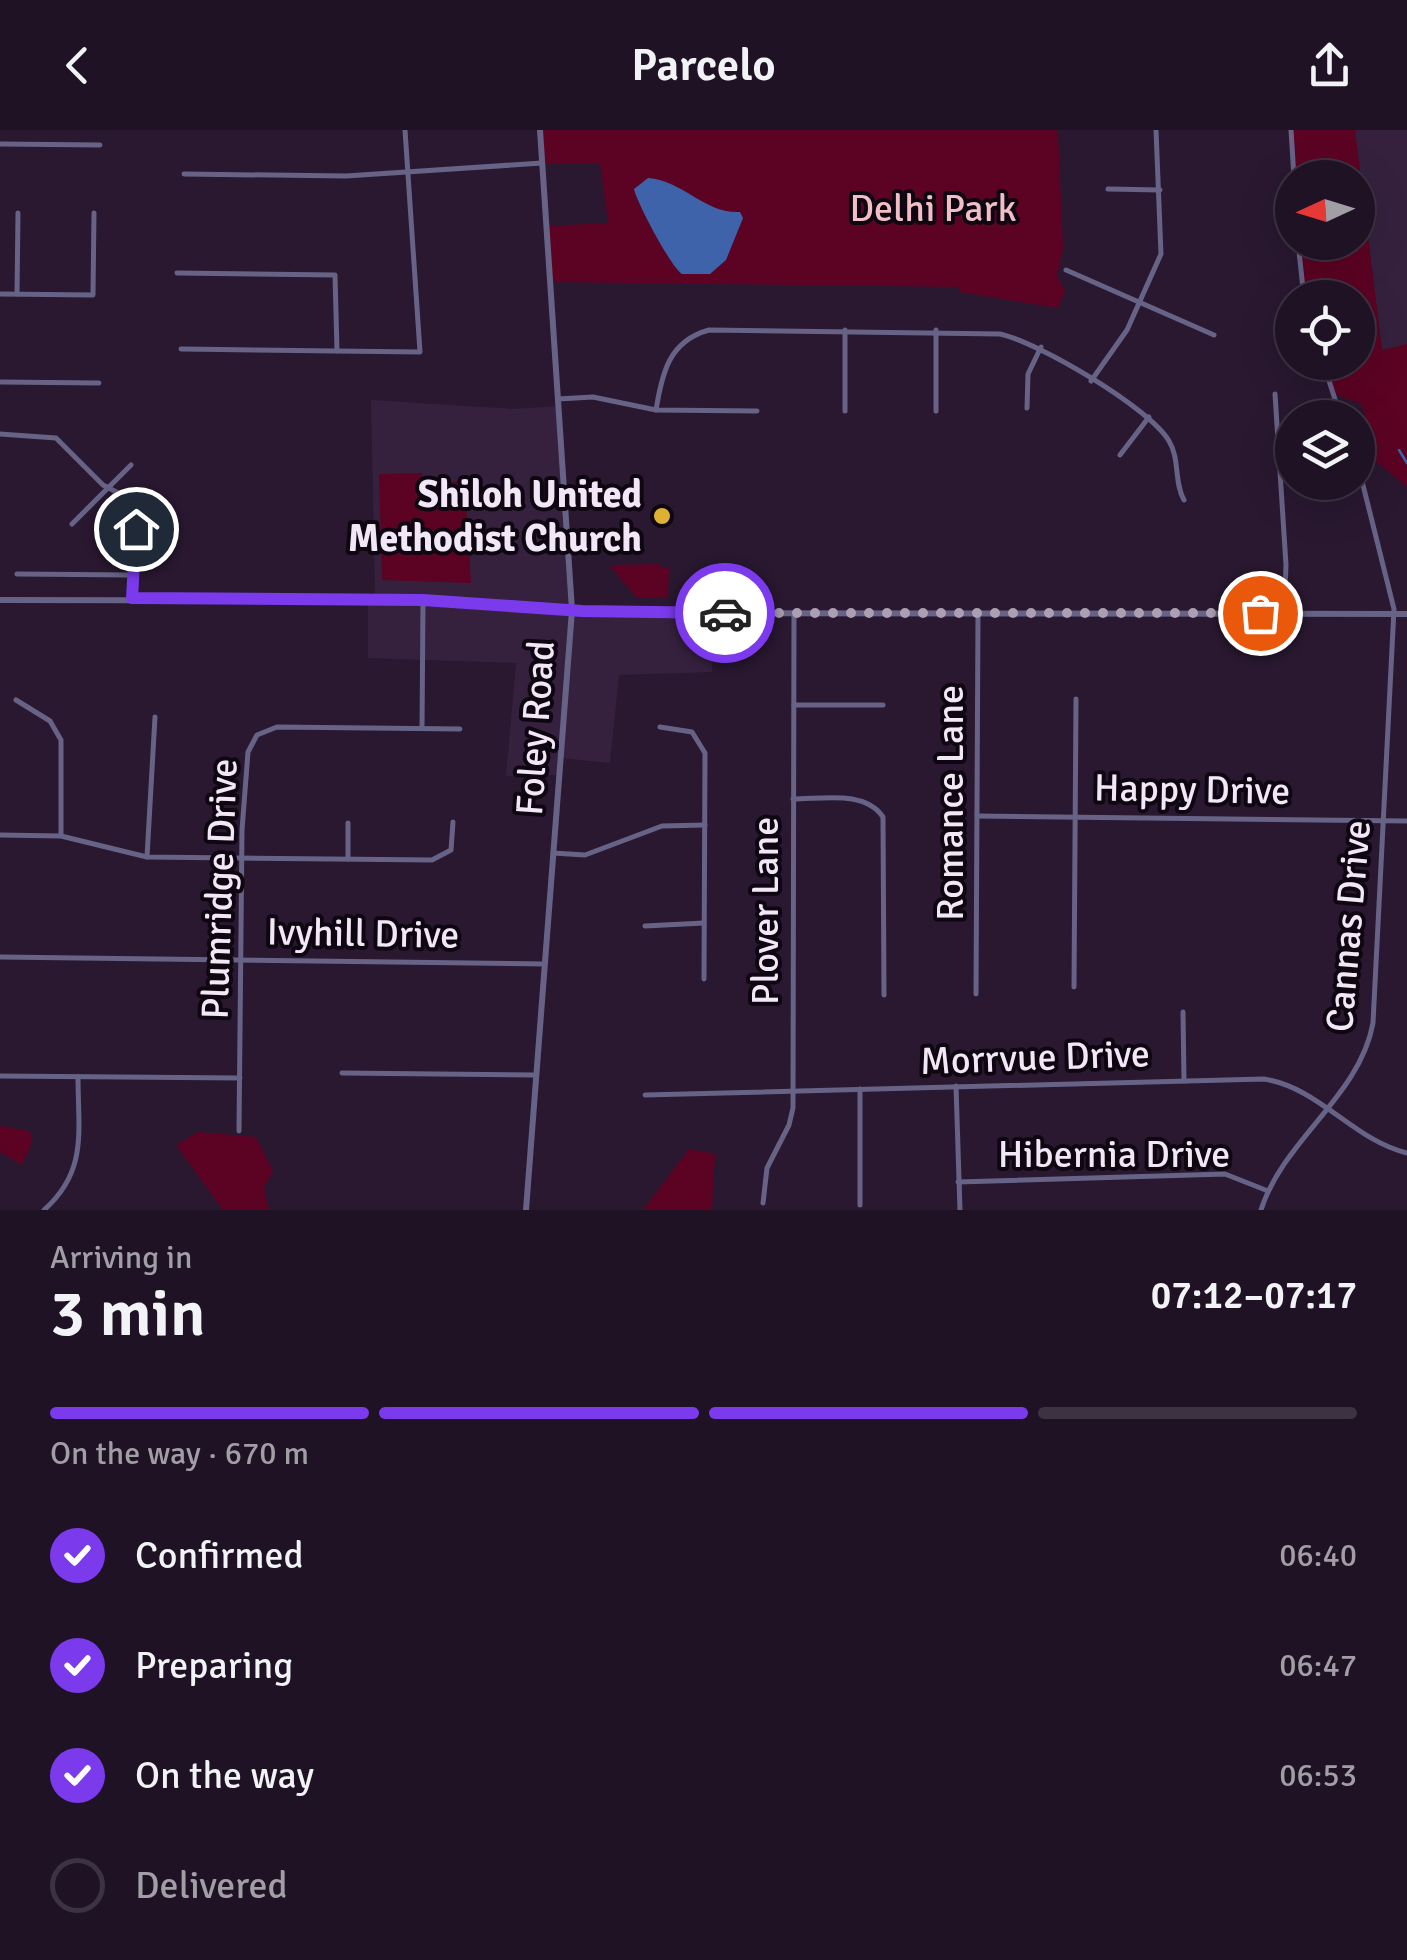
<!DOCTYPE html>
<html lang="en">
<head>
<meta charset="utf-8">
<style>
  body { margin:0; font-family:Signika,sans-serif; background:#271b2c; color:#f1f3f6; height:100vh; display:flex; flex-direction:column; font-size:38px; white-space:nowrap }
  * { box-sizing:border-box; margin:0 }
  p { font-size:32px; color:#a19ea6 }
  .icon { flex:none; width:55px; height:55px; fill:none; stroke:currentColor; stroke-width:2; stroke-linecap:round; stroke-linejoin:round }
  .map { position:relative; height:1080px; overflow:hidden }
  .details { display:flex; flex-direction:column; background:#1f1224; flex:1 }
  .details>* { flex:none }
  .needle { width:65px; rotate:266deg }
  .tools { position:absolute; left:1275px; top:30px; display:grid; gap:20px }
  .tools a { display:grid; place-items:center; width:100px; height:100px; border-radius:50%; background:#1f1224; box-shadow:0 10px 40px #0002,0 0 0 2px #3c3241; font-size:50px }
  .pin { position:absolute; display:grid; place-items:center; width:85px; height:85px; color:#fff; margin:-42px; border:5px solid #fff; border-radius:50%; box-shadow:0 2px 10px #0007 }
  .courier { position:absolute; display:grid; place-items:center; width:100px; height:100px; margin:-50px; border:8px solid #7c3aed; border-radius:50%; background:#fff; color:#222; box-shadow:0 2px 12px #0007 }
  .headline em { font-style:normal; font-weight:600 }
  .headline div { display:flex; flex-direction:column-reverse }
  .headline { display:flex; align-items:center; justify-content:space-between; height:170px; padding:0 50px }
  h1 { font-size:65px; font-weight:600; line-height:75px }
  .bar { display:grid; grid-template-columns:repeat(4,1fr); gap:15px 10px; align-content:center; height:120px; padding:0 50px }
  .bar i { height:12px; border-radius:8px; background:#3c3241 }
  .bar .selected { background:#7c3aed }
  .bar p { grid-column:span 4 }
  ol { padding:0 50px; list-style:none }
  li { display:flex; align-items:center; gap:30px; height:110px }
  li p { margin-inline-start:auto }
  li .icon { padding:10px; border-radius:50%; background:#7c3aed; color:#fff; stroke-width:4 }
  li:last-child { color:#a19ea6 }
  li i { width:55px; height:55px; border:5px solid #3c3241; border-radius:50% }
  header { display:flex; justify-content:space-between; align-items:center; height:130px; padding:0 50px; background:#1f1224; font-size:45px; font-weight:600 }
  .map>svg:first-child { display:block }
  .built { fill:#35213e }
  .green { fill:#5c0323 }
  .water { fill:#3e63ab }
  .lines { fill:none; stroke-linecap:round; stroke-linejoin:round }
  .stream { stroke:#3e63ab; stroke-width:2.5 }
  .minor { stroke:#666386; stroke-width:5 }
  .tertiary { stroke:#666386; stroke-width:6 }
  .done { stroke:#ac9fb1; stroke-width:10; stroke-dasharray:0 18 }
  .route { stroke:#7c3aed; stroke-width:12 }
  .poi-dot { fill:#deb133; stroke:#0e0711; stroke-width:4 }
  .labels { text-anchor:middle; stroke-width:8; stroke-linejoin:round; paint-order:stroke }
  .park-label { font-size:38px; fill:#f2bec6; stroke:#0e0711 }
  .poi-label { font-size:38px; font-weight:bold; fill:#f2e7f7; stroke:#0e0711; text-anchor:end }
  .street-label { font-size:38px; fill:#f2e7f7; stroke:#0e0711 }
</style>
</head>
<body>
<header><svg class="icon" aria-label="back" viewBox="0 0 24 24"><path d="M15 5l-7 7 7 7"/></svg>Parcelo<svg class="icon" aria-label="share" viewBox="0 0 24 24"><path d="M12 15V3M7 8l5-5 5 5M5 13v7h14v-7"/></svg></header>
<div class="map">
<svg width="1407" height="1080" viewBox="0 0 1407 1080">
  <rect width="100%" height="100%" fill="#291830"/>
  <g class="built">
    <path d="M 1355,0 L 1407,0 L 1407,214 L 1382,221 Z"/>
    <path d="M 371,270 L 512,279 L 559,276 L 572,480 L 711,483 L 712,542 L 619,545 L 610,633 L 561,628 L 559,645 L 506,646 L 516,533 L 368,528 L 368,470 L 375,469 Z"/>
  </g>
  <g class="green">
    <path d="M 540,0 L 1058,0 L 1063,118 L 1057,146 L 1065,161 L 1058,178 L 960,162 L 960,157 L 550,152 L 546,96 L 608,93 L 600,33 L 542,33 Z"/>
    <path d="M 1291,0 L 1355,0 L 1382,220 L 1407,214 L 1407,357 L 1368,325 L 1375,314 L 1361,274 L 1332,263 L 1323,233 L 1358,232 L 1358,168 L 1304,167 L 1298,113 L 1358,112 L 1358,48 L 1294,47 Z"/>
    <path d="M 422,343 L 423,354 L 465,351 L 471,453 L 382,450 L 379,344 Z"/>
    <path d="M 659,434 L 659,438 L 669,438 L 668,468 L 636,467 L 609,435 Z"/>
    <path d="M 0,996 L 30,1001 L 32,1013 L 22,1035 L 0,1022 Z"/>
    <path d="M 198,1002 L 256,1007 L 273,1041 L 264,1057 L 269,1080 L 223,1080 L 176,1015 Z"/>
    <path d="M 689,1019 L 715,1024 L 712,1080 L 643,1080 Z"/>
  </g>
  <path class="water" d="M 648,48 C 684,51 705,84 740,82 L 743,88 L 726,130 L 710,144 L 682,144 C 671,137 637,73 634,59 Z"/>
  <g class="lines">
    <path class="stream" d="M 1399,320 L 1407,333"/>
    <g class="minor">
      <path d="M 1291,0 L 1294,48"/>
      <path d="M 0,14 L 100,15"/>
      <path d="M 184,44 L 346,46 L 542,33"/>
      <path d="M 1108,59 L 1160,60"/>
      <path d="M 1298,112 L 1304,168"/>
      <path d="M 1066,140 L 1214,205"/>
      <path d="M 177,143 L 335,145 L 337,221"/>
      <path d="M 0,164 L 93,165 L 94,83"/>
      <path d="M 17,164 L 18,83"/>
      <path d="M 181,219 L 420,222 L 405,0"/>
      <path d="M 1323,232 L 1341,288"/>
      <path d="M 1091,251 L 1127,200 L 1161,124 L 1156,0"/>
      <path d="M 0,252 L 99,253"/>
      <path d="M 1275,264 L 1286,435 L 1284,484"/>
      <path d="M 558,269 L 593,267 L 656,280 L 757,281"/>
      <path d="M 1027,278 L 1028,244 L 1041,217"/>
      <path d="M 656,280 C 662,243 669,211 709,200 L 1000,204 C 1038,212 1150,278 1169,311 C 1180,329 1174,353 1184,370"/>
      <path d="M 845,281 L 845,200"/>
      <path d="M 936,281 L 936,200"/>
      <path d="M 0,304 L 56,308 L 103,355 L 130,369 L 137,429 L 131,468"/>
      <path d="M 1120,325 L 1149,287"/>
      <path d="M 72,394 L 131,335"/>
      <path d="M 17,444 L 132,445"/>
      <path d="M 16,570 L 50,591 L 61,610 L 61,705"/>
      <path d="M 794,575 L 883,575"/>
      <path d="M 660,597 L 692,602 L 705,623 L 704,849"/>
      <path d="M 422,598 L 423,471"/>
      <path d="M 793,669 C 823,669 865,660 883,687 L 884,865"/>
      <path d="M 977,686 L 1407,691"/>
      <path d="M 0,705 L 61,706 L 147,727 L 432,730 L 451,720 L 453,692"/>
      <path d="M 553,723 L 585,725 L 662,696 L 705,695"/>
      <path d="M 147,727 L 155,587"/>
      <path d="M 348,729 L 348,693"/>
      <path d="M 645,796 L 704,793"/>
      <path d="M 0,827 L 545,834"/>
      <path d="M 1074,857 L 1076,569"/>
      <path d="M 976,864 L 978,484"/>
      <path d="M 1183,882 L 1184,951"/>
      <path d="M 342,943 L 536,945"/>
      <path d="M 0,946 L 240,948"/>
      <path d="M 956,956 L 960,1080"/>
      <path d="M 645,965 L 1264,949 C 1320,958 1353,1010 1407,1023"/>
      <path d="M 239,1001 L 242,700 L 248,622 L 257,605 L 277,597 L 460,599"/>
      <path d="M 958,1052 L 1225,1044 L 1268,1061"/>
      <path d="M 763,1073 L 767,1038 L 789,995 L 793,978 L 794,483"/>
      <path d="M 860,1075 L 860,959"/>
      <path d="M 44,1080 C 88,1041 78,1001 78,947"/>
      <path d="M 1261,1080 C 1283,1010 1360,966 1373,893 L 1394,479 L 1358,335"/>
    </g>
    <g class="tertiary">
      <path d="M 0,470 L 423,471 L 662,483 L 1407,484"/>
      <path d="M 526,1080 L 572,480 L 540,0"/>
    </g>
  </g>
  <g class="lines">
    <path class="done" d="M 725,483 L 1260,483"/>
    <path class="route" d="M 136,399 L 132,468 L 423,470 L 582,481 L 725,483"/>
  </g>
  <circle class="poi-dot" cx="662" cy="386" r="10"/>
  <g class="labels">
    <g class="park-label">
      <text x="933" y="91">Delhi Park</text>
    </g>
    <g class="poi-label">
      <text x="642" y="377">Shiloh United<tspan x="642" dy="44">Methodist Church</tspan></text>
    </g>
    <g class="street-label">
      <text transform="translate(535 598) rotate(-86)" y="13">Foley Road</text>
      <text transform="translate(1192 659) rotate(1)" y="13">Happy Drive</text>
      <text transform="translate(950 673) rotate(-90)" y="13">Romance Lane</text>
      <text transform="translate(219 759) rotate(-88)" y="13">Plumridge Drive</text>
      <text transform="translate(765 781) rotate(-90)" y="13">Plover Lane</text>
      <text transform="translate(1348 796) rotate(-85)" y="13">Cannas Drive</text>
      <text transform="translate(363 803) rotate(1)" y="13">Ivyhill Drive</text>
      <text transform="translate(1035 927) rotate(-2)" y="13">Morrvue Drive</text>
      <text x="1114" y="1037">Hibernia Drive</text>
    </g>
  </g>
</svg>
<div class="tools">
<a><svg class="needle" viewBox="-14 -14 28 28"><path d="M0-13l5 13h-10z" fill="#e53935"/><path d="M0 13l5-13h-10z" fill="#a19ea6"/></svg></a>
<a><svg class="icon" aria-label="locate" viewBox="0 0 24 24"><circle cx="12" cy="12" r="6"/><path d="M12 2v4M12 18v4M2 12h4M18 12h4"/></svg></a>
<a><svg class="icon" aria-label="layers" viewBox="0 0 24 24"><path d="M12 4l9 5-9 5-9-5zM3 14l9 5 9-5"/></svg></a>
</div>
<div class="pin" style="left:1260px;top:483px;background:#ea580c"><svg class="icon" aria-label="bag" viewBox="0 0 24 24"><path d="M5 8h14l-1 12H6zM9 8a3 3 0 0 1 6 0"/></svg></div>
<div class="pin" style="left:136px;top:399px;background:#1f2937"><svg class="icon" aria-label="home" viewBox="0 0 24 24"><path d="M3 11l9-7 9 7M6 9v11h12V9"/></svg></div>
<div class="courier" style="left:725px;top:483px"><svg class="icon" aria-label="car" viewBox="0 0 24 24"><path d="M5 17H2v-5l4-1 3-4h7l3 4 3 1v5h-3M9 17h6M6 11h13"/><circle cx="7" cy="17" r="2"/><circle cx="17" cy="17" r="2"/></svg></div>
</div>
<section class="details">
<div class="headline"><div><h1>3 min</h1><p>Arriving in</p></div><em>07:12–07:17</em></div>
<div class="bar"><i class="selected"></i><i class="selected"></i><i class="selected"></i><i></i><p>On the way · 670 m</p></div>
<ol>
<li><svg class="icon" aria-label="check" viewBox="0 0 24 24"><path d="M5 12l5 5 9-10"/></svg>Confirmed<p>06:40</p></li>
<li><svg class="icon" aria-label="check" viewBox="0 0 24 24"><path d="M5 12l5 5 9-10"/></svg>Preparing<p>06:47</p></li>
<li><svg class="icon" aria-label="check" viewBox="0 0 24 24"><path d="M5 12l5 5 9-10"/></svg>On the way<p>06:53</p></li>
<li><i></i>Delivered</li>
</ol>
</section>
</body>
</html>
